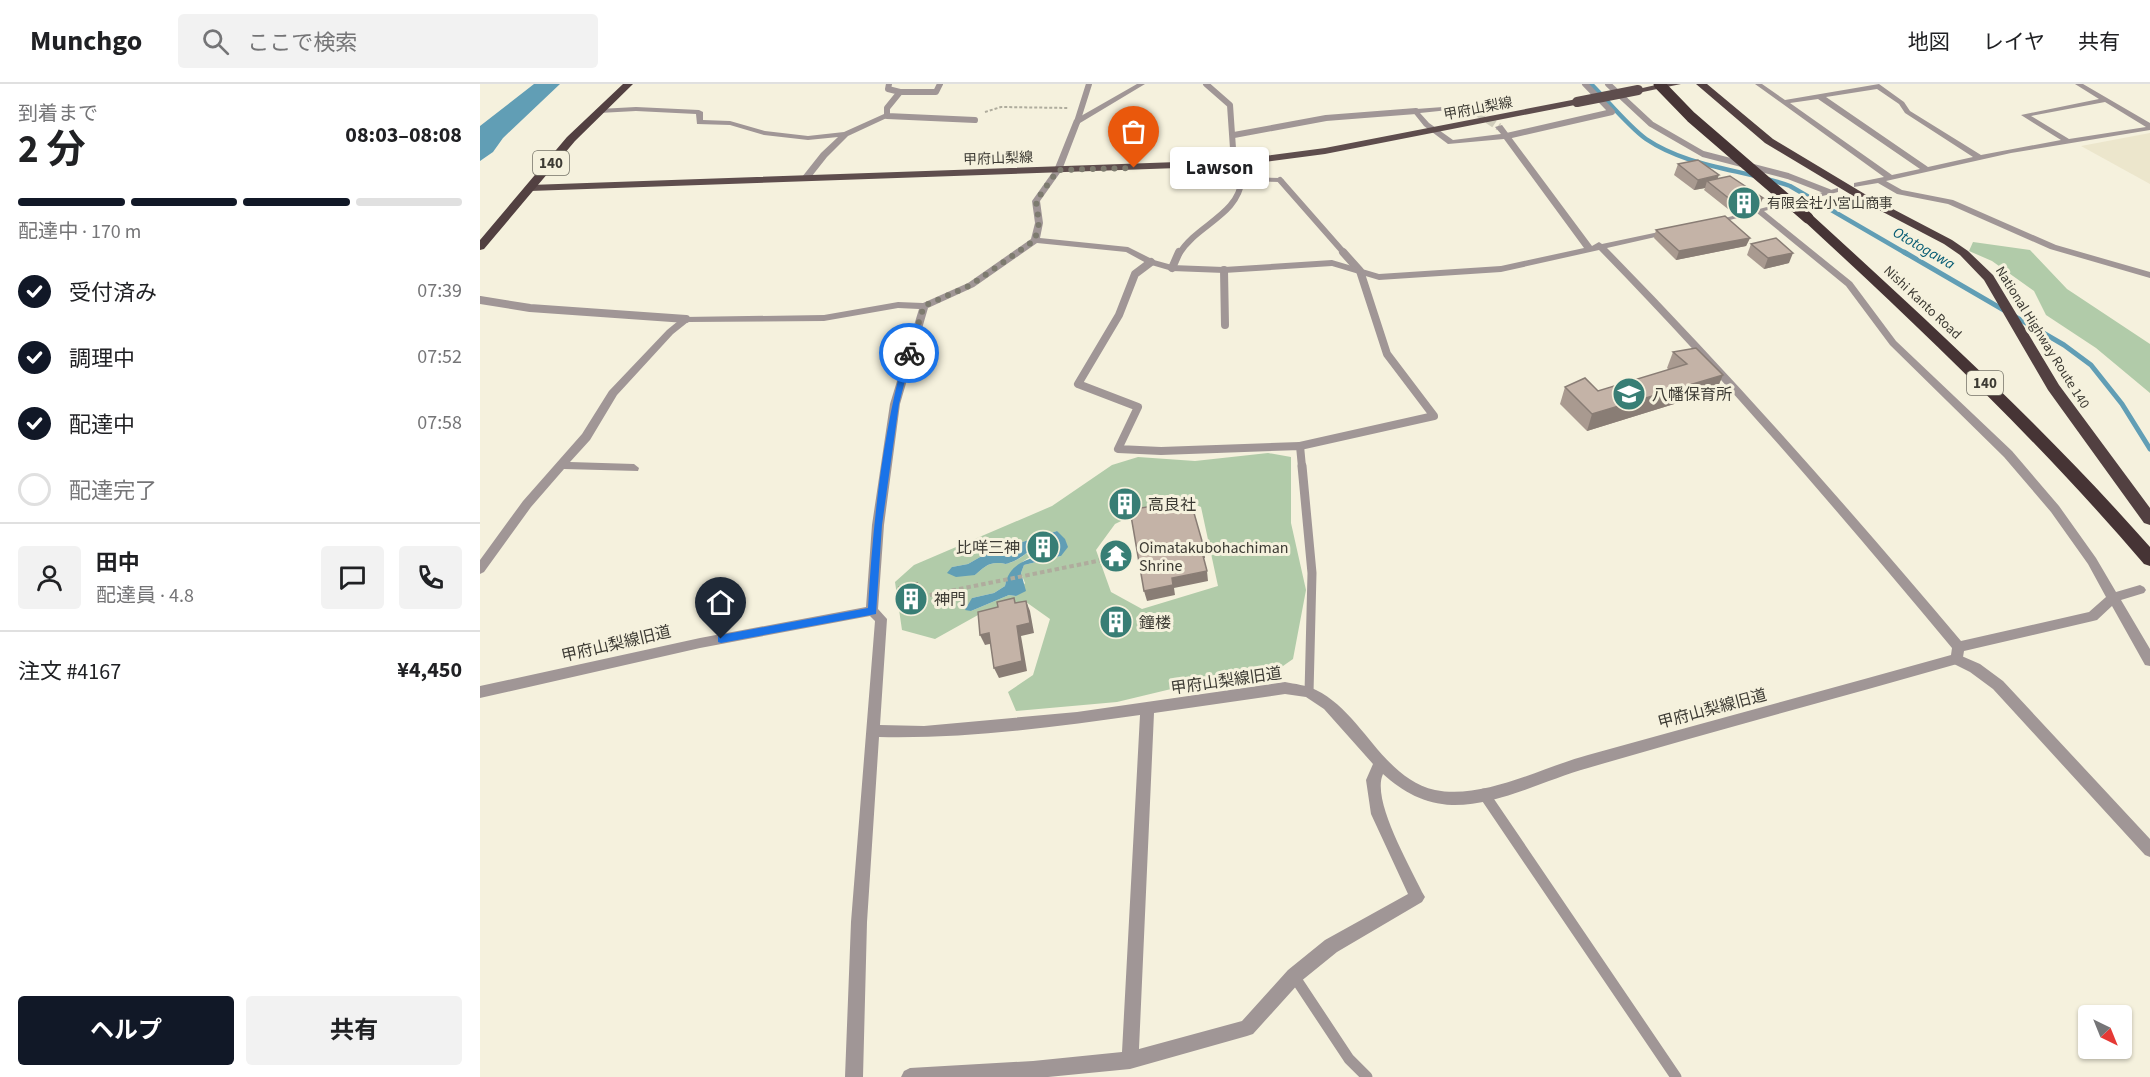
<!DOCTYPE html>
<html lang="ja">
<head>
<meta charset="utf-8">
<style>
  body { margin:0; font-family:"Source Sans 3","Noto Sans JP",sans-serif; background:#f2f2f2; color:#202124; height:100vh; display:flex; flex-direction:column; font-size:22px; white-space:nowrap }
  * { box-sizing:border-box; margin:0 }
  p { font-size:20px; color:#757577 }
  .icon { flex:none; width:33px; height:33px; fill:none; stroke:currentColor; stroke-width:2; stroke-linecap:round; stroke-linejoin:round }
  .map { position:relative; flex:1; overflow:hidden }
  .sheet { display:flex; flex-direction:column; background:#fff; width:480px }
  .sheet>* { flex:none }
  .needle { width:39px; rotate:137deg }
  .tools { position:absolute; left:1598px; top:921px; display:grid; gap:12px }
  .tools a { display:grid; place-items:center; width:54px; height:54px; border-radius:6px; background:#fff; box-shadow:0 2px 4px #0004; font-size:30px }
  .pin { position:absolute; display:grid; place-items:center; width:51px; height:51px; color:#fff; margin:-62px -26px; border-radius:50% 50% 50% 0; rotate:-45deg; box-shadow:0 0 6px #0007 }
  .pin .icon { rotate:45deg }
  .courier { position:absolute; display:grid; place-items:center; width:60px; height:60px; margin:-30px; border:4px solid #1a73e8; border-radius:50%; background:#fff; color:#222; box-shadow:0 2px 8px #0007 }
  .bubble { position:absolute; height:42px; border-radius:6px; background:#fff; box-shadow:0 2px 4px #0004; font-size:20px; font-weight:700; line-height:42px; text-align:center }
  .head em { font-style:normal; font-weight:700 }
  .head div { display:flex; flex-direction:column-reverse }
  .head { display:flex; align-items:center; justify-content:space-between; height:102px; padding:0 18px }
  h1 { font-size:39px; font-weight:700; line-height:45px }
  .bar { display:grid; grid-template-columns:repeat(4,1fr); gap:9px 6px; align-content:center; height:72px; padding:0 18px }
  .bar i { height:8px; border-radius:4px; background:#e0e0e0 }
  .bar .on { background:#111827 }
  .bar p { grid-column:span 4 }
  .line { display:flex; align-items:center; gap:15px; padding:0 18px; border-top:2px solid #e0e0e0 }
  .line div { flex:1 }
  .round { display:grid; place-items:center; flex:none; width:63px; height:63px; border-radius:6px; background:#f2f2f2 }
  ol { padding:0 18px; list-style:none }
  li { display:flex; align-items:center; gap:18px; height:66px }
  li p { margin-inline-start:auto }
  li .icon { padding:6px; border-radius:50%; background:#111827; color:#fff; stroke-width:4 }
  li:last-child { color:#757577 }
  li i { width:33px; height:33px; border:3px solid #e0e0e0; border-radius:50% }
  .cta { display:flex; gap:12px; margin-top:auto; padding:12px 18px }
  .cta a { flex:1; height:69px; border-radius:6px; background:#111827; color:#fff; font-size:24px; font-weight:700; line-height:69px; text-align:center }
  .cta a+a { background:#f2f2f2; color:#202124 }
  header { display:flex; align-items:center; gap:36px; box-sizing:border-box; height:84px; padding:0 30px; background:#fff; border-bottom:2px solid #e0e0e0 }
  header strong { font-size:28px }
  nav { display:flex; gap:33px; margin-inline-start:auto; font-size:21px }
  .search { width:420px; height:54px; background:#f2f2f2; display:flex; align-items:center; gap:15px; box-sizing:border-box; padding:0 21px; border-radius:6px; color:#757577; font-size:22px }
  main { display:flex; flex:1; min-height:0 }
  .map>svg:first-child { display:block }
  .built { fill:#ece6cc }
  .green { fill:#b1cba9; fill-rule:evenodd }
  .water { fill:#619eb5 }
  .lines { fill:none; stroke-linecap:round; stroke-linejoin:round }
  .stream-far1 { stroke:#619eb5; stroke-width:4.5 }
  .stream { stroke:#619eb5; stroke-width:5 }
  .minor-tunnel { stroke:#d0cdbb; stroke-width:8; stroke-dasharray:8 4; stroke-linecap:butt }
  .path-far1 { stroke:#afac9d; stroke-width:2; stroke-dasharray:3 2; stroke-linecap:butt }
  .path { stroke:#afac9d; stroke-width:4; stroke-dasharray:4.5 3; stroke-linecap:butt }
  .service-far3 { stroke:#a09696; stroke-width:6 }
  .service-far2 { stroke:#a09696; stroke-width:8 }
  .service-far1 { stroke:#a09696; stroke-width:9 }
  .service { stroke:#a09696; stroke-width:11 }
  .minor { fill:#a09696; fill-rule:evenodd }
  .tertiary { fill:#a09696; fill-rule:evenodd }
  .primary { fill:#5e4d4d; fill-rule:evenodd }
  .trunk { fill:#524041; fill-rule:evenodd }
  .motorway { fill:#463435; fill-rule:evenodd }
  .primary-bridge { stroke:#5e4d4d; stroke-width:10 }
  .motorway-bridge { stroke:#463435; stroke-width:11 }
  .wall { fill:#a99a90 }
  .shaded-wall { fill:#897d75 }
  .building { fill:#c4b3a7; stroke:#897d75; stroke-width:1.5 }
  .route { fill:#1a73e8 }
  .done { stroke:#7d7b6f; stroke-width:6; stroke-dasharray:0 10.8 }
  .labels { text-anchor:middle; stroke-width:6; stroke-linejoin:round; paint-order:stroke }
  .far-street-label { font-size:14px; fill:#3d3b34; stroke:#f5f1dd }
  .far-poi-label { font-size:14px; fill:#3d3b34; stroke:#f5f1dd; text-anchor:start }
  .shield { fill:#f5f1dd; stroke:#747267; stroke-width:1.5 }
  .shield-label { font-size:15px; font-weight:bold; fill:#3d3b34 }
  .far-water-label { font-size:15px; font-style:italic; fill:#035a73; stroke:#f5f1dd }
  .poi-label { font-size:16px; fill:#3d3b34; stroke:#f5f1dd; text-anchor:start }
  .street-label { font-size:16px; fill:#3d3b34; stroke:#f5f1dd }
</style>
</head>
<body>
<header>
<strong>Munchgo</strong>
<div class="search"><svg class="icon" aria-label="search" viewBox="0 0 24 24"><circle cx="10" cy="10" r="6"/><path d="M15 15l6 6"/></svg>ここで検索</div>
<nav><a>地図</a><a>レイヤ</a><a>共有</a></nav>
</header>
<main>
<section class="sheet">
<div class="head"><div><h1>2 分</h1><p>到着まで</p></div><em>08:03–08:08</em></div>
<div class="bar"><i class="on"></i><i class="on"></i><i class="on"></i><i></i><p>配達中 · 170 m</p></div>
<ol>
<li><svg class="icon" aria-label="check" viewBox="0 0 24 24"><path d="M5 12l5 5 9-10"/></svg>受付済み<p>07:39</p></li>
<li><svg class="icon" aria-label="check" viewBox="0 0 24 24"><path d="M5 12l5 5 9-10"/></svg>調理中<p>07:52</p></li>
<li><svg class="icon" aria-label="check" viewBox="0 0 24 24"><path d="M5 12l5 5 9-10"/></svg>配達中<p>07:58</p></li>
<li><i></i>配達完了</li>
</ol>
<div class="line" style="height:108px"><a class="round"><svg class="icon" aria-label="person" viewBox="0 0 24 24"><circle cx="12" cy="8" r="4"/><path d="M4 21q1-7 8-7t8 7"/></svg></a><div><b>田中</b><p>配達員 · 4.8</p></div><a class="round"><svg class="icon" aria-label="chat" viewBox="0 0 24 24"><path d="M4 5h16v11H9l-5 4z"/></svg></a><a class="round"><svg class="icon" aria-label="phone" viewBox="0 0 24 24"><path d="M5 4h4l2 5-3 2q2 4 5 5l2-3 5 2v4C11 20 4 13 5 4z"/></svg></a></div>
<div class="line" style="height:78px"><div>注文 #4167</div><b>¥4,450</b></div>
<div class="cta"><a>ヘルプ</a><a>共有</a></div>
</section>
<div class="map">
<svg width="1670" height="993" viewBox="0 0 1670 993">
  <rect width="100%" height="100%" fill="#f5f1dd"/>
  <path class="built" d="M 1670,49 L 1670,100 L 1601,62 Z"/>
  <g class="green">
    <path d="M 1493,158 L 1550,166 L 1587,205 L 1667,258 L 1670,260 L 1670,309 L 1616,264 L 1566,231 L 1554,207 L 1512,177 L 1489,167 Z"/>
    <path d="M 788,369 L 811,373 L 811,439 L 826,506 L 813,575 L 793,589 L 712,600 L 637,618 L 536,627 L 528,608 L 553,591 L 570,535 L 546,518 L 498,531 L 455,555 L 422,546 L 415,498 L 434,481 L 572,422 L 632,381 L 658,373 L 715,377 ZM 701,414 L 721,423 L 738,502 L 662,525 L 631,508 L 616,466 L 635,440 L 670,423 ZM 577,447 L 581,472 L 544,481 L 541,489 L 545,499 L 536,512 L 529,511 L 491,527 L 492,514 L 514,509 L 525,502 C 526,492 541,478 550,473 C 559,467 568,469 576,460 L 570,455 C 553,459 547,474 529,479 C 524,481 525,479 520,479 C 508,478 503,484 495,491 L 472,483 L 488,480 L 507,469 Z"/>
  </g>
  <g class="water">
    <path d="M 54,0 L 80,0 L 23,54 L 13,68 L 0,77 L 0,42 Z"/>
    <path d="M 577,447 L 585,455 L 588,463 L 581,472 L 544,481 L 541,489 L 546,507 L 536,512 L 529,511 L 491,527 L 485,526 L 492,514 L 514,509 L 525,502 C 530,471 561,478 575,460 L 570,455 C 553,459 546,474 529,479 C 524,481 525,479 520,479 C 508,478 503,484 495,491 L 476,493 L 467,489 L 472,483 L 488,480 L 507,469 Z"/>
  </g>
  <g class="lines">
    <path class="stream-far1" d="M 1111,0 C 1127,16 1149,43 1166,55 C 1209,84 1263,85 1310,102 L 1427,170"/>
    <path class="stream" d="M 1424,168 L 1584,261 L 1611,281 L 1642,320 L 1670,365"/>
    <path class="minor-tunnel" d="M 988,22 L 1019,43"/>
    <path class="path-far1" d="M 505,28 L 521,23 L 589,24"/>
    <path class="path" d="M 435,514 L 632,474"/>
    <g class="service-far3">
      <path d="M 409,0 L 408,5 L 420,8 L 407,24 L 407,32 L 495,36"/>
      <path d="M 726,0 L 750,21 L 754,79"/>
      <path d="M 1128,0 L 1171,40 L 1223,70 L 1308,92 L 1349,108"/>
      <path d="M 420,8 L 456,8 L 460,0"/>
      <path d="M 597,38 L 609,0"/>
      <path d="M 754,51 L 846,34 L 936,27"/>
      <path d="M 1027,52 L 1132,28 L 1105,0"/>
      <path d="M 800,96 L 865,170"/>
      <path d="M 699,170 C 717,140 758,132 762,95"/>
    </g>
    <g class="service-far2">
      <path d="M 671,178 L 655,190 L 639,231 L 598,300 L 658,323 L 638,365 L 681,367 L 820,362 L 822,383"/>
      <path d="M 692,184 L 699,168"/>
      <path d="M 744,186 L 745,241"/>
      <path d="M 0,216 L 50,224 L 206,235"/>
      <path d="M 820,362 L 954,332 L 907,270 L 880,187 L 863,168"/>
    </g>
    <path class="service-far1" d="M 822,382 L 832,489 L 829,609"/>
    <g class="service">
      <path d="M 1004,710 L 1196,993"/>
      <path d="M 814,892 L 869,975 L 887,993"/>
    </g>
    <g class="minor">
      <path d="M 657,0 L 665,0 L 600,39 L 582,86 L 560,117 L 563,139 L 560,154 L 648,163 L 674,176 L 692,181 L 744,183 L 852,176 L 899,190 L 1021,182 L 1104,164 L 1024,55 L 968,60 L 944,42 L 932,27 L 936,25 L 990,21 L 991,22 L 988,24 L 940,29 L 949,39 L 973,56 L 1021,50 L 1015,43 L 1022,41 L 1112,162 L 1119,158 L 1122,160 L 1193,145 L 1193,149 L 1127,164 C 1251,290 1367,422 1481,557 L 1609,528 L 1626,513 L 1608,480 L 1571,428 L 1524,373 L 1410,261 L 1366,202 L 1277,129 L 1234,140 L 1230,138 L 1358,104 L 1358,108 L 1284,127 L 1372,198 L 1416,257 L 1532,367 L 1579,422 L 1616,474 L 1636,508 L 1660,501 L 1664,503 L 1666,506 L 1664,509 L 1641,516 L 1670,565 L 1670,582 L 1665,581 L 1632,522 L 1617,536 L 1613,537 L 1484,567 L 1482,579 L 1477,580 C 1354,615 1230,648 1108,684 C 1064,696 1018,722 972,721 C 945,720 923,708 903,690 C 891,716 930,782 942,808 L 945,813 L 942,818 L 857,868 L 820,898 L 773,950 L 767,952 L 650,985 L 568,993 L 421,993 L 424,987 L 430,984 L 553,977 L 642,968 L 660,631 C 574,643 486,655 399,653 L 387,838 L 383,993 L 365,993 L 371,838 L 395,537 L 390,532 L 220,564 L 0,614 L 0,602 L 220,554 L 386,523 L 392,441 L 410,320 L 439,225 L 418,224 L 344,237 L 208,238 L 193,250 L 137,311 L 110,356 L 90,378 L 154,380 L 159,384 L 158,387 L 84,385 L 51,423 L 4,488 L 0,490 L 0,476 L 43,417 L 102,350 L 129,307 L 187,246 L 203,233 L 344,231 L 418,218 L 443,219 L 488,199 L 551,155 L 555,139 L 552,117 L 574,86 L 594,36 ZM 557,159 L 646,168 L 668,180 L 692,187 L 744,189 L 852,182 L 899,196 L 1021,188 L 1119,166 C 1243,293 1358,427 1472,564 L 1471,571 C 1350,605 1229,637 1108,671 C 1063,683 1003,716 955,706 C 902,694 883,629 836,606 C 826,601 815,600 805,598 L 597,628 L 444,642 L 400,641 L 407,535 L 398,525 L 404,441 L 420,320 L 448,224 L 494,203 ZM 805,610 L 826,613 L 844,625 L 893,680 L 886,696 L 891,730 L 928,810 L 845,856 L 808,886 L 762,937 L 659,965 L 674,629 Z"/>
      <path d="M 1275,0 L 1282,0 L 1305,16 L 1399,0 L 1424,18 L 1430,27 L 1501,71 L 1581,56 L 1541,31 L 1619,15 L 1595,0 L 1603,0 L 1670,39 L 1670,46 L 1531,69 L 1406,97 L 1422,106 L 1473,116 L 1576,161 L 1670,188 L 1670,194 L 1570,165 L 1468,120 L 1417,110 L 1398,99 L 1374,103 L 1374,99 L 1404,93 ZM 1397,5 L 1419,20 L 1425,29 L 1493,73 L 1448,83 L 1346,13 ZM 1338,15 L 1440,85 L 1412,91 L 1310,19 ZM 1625,18 L 1666,43 L 1589,55 L 1551,32 Z"/>
      <path d="M 156,23 L 219,26 L 223,28 L 223,36 L 250,37 L 285,47 L 328,52 L 364,48 L 404,30 L 411,32 L 368,52 L 347,73 L 328,97 L 325,97 L 321,95 L 322,93 L 341,69 L 358,53 L 328,56 L 284,51 L 250,41 L 217,40 L 216,30 L 156,27 L 119,29 L 115,27 L 119,25 Z"/>
      <path d="M 751,77 L 758,79 L 759,93 L 800,94 L 804,96 L 800,98 L 755,97 L 750,93 Z"/>
    </g>
    <path class="tertiary" d="M 1477,570 L 1500,580 L 1523,597 L 1670,755 L 1670,773 L 1665,771 L 1513,605 L 1490,588 L 1472,579 L 1471,575 L 1472,571 Z"/>
    <g class="primary">
      <path d="M 1180,0 L 1201,0 L 1158,9 L 1154,6 Z"/>
      <path d="M 1097,15 L 1100,16 L 1100,20 L 845,70 L 754,82 L 50,107 L 45,104 L 50,101 L 754,76 L 845,64 Z"/>
    </g>
    <g class="trunk">
      <path d="M 143,0 L 153,0 L 95,57 L 4,165 L 0,166 L 0,156 L 87,53 Z"/>
      <path d="M 1216,0 L 1227,0 L 1293,55 L 1388,112 L 1472,156 L 1488,167 L 1513,191 L 1579,301 L 1670,424 L 1670,441 L 1664,439 L 1568,306 L 1504,196 L 1480,171 L 1464,160 L 1380,116 L 1285,59 Z"/>
    </g>
    <path class="motorway" d="M 1328,130 L 1332,131 C 1449,238 1565,344 1670,463 L 1670,482 L 1664,480 C 1559,357 1442,246 1324,137 L 1322,134 Z"/>
    <path class="primary-bridge" d="M 1097,18 L 1158,6"/>
    <path class="motorway-bridge" d="M 1179,0 L 1211,33 L 1328,134"/>
  </g>
  <g class="wall">
    <path d="M 1198,80 L 1237,95 L 1279,123 L 1253,129 L 1224,106 L 1225,104 L 1214,106 L 1194,91 Z"/>
    <path d="M 1176,146 L 1270,154 L 1266,162 L 1196,176 L 1174,154 Z"/>
    <path d="M 1271,160 L 1309,179 L 1284,185 L 1267,171 Z"/>
    <path d="M 1193,268 L 1243,291 L 1236,307 L 1107,347 L 1080,320 L 1085,303 L 1118,307 L 1189,286 L 1187,284 Z"/>
  </g>
  <g class="shaded-wall">
    <path d="M 1239,91 L 1235,101 L 1227,97 L 1225,104 L 1214,106 L 1218,96 Z"/>
    <path d="M 1283,114 L 1279,123 L 1253,129 L 1256,120 Z"/>
    <path d="M 1270,154 L 1266,162 L 1196,176 L 1199,167 Z"/>
    <path d="M 1313,169 L 1309,179 L 1284,185 L 1288,174 Z"/>
    <path d="M 1243,291 L 1236,307 L 1107,347 L 1112,330 Z"/>
    <path d="M 721,464 L 724,464 L 725,474 L 722,474 Z"/>
    <path d="M 727,487 L 728,497 L 694,504 L 695,511 L 667,517 L 664,507 L 692,494 Z"/>
    <path d="M 437,499 L 439,505 L 440,522 L 422,526 L 419,521 Z"/>
    <path d="M 546,517 L 550,527 L 554,549 L 541,552 L 547,587 L 519,594 L 514,584 L 537,542 Z"/>
    <path d="M 509,549 L 514,559 L 505,561 L 500,551 Z"/>
  </g>
  <g class="building">
    <path d="M 1218,76 L 1239,91 L 1218,96 L 1198,80 Z"/>
    <path d="M 1250,92 L 1283,114 L 1256,120 L 1227,97 Z"/>
    <path d="M 1245,132 L 1270,154 L 1199,167 L 1176,146 Z"/>
    <path d="M 1296,154 L 1313,169 L 1288,174 L 1271,160 Z"/>
    <path d="M 1216,264 L 1243,291 L 1112,330 L 1085,303 L 1105,294 L 1118,307 L 1207,280 L 1193,268 Z"/>
    <path d="M 710,415 L 724,464 L 721,464 L 727,487 L 692,494 L 693,501 L 664,507 L 650,426 Z"/>
    <path d="M 437,499 L 437,517 L 419,521 L 419,503 Z"/>
    <path d="M 534,514 L 535,519 L 546,517 L 550,539 L 537,542 L 542,577 L 514,584 L 509,549 L 500,551 L 498,528 L 518,523 L 517,518 Z"/>
  </g>
  <path class="route" d="M 429,266 L 432,269 L 419,320 L 402,441 L 396,530 L 241,559 L 238,558 L 238,552 L 241,551 L 388,524 C 393,438 402,352 425,269 Z"/>
  <g class="lines">
    <path class="done" d="M 429,269 L 444,222 L 491,201 L 555,156 L 559,139 L 556,117 L 578,86 L 654,84"/>
  </g>
  <defs>
    <g id="building-disc" transform="scale(1.725)"><circle r="9.5" fill="#387e75" stroke="#f5f1dd"/><path d="M-4-6H4V6H1V3H-1V6H-4ZM-2.5-4.3h1.7v1.8h-1.7ZM.8-4.3h1.7v1.8H.8ZM-2.5-1h1.7V.8h-1.7ZM.8-1h1.7V.8H.8Z" fill="#fff"/></g>
    <g id="school-disc" transform="scale(1.725)"><circle r="9.5" fill="#387e75" stroke="#f5f1dd"/><path d="M0-5L7-2L0 1L-7-2ZM-4 1L0 2.5L4 1V4Q0 6-4 4Z" fill="#fff"/></g>
    <g id="temple-disc" transform="scale(1.725)"><circle r="9.5" fill="#387e75" stroke="#f5f1dd"/><path d="M0-6L5-2H3V0L6.5 2.5H4V6H1.5V3h-3V6H-4V2.5H-6.5L-3 0V-2H-5Z" fill="#fff"/></g>
  </defs>
  <g fill-rule="evenodd">
    <use href="#building-disc" x="1264" y="119"/>
    <use href="#school-disc" x="1149" y="310"/>
    <use href="#building-disc" x="645" y="420"/>
    <use href="#building-disc" x="563" y="463"/>
    <use href="#temple-disc" x="636" y="472"/>
    <use href="#building-disc" x="431" y="515"/>
    <use href="#building-disc" x="636" y="538"/>
  </g>
  <g class="labels">
    <g class="far-street-label">
      <text transform="translate(998 24) rotate(-11)" y="5">甲府山梨線</text>
      <text transform="translate(518 74) rotate(-2)" y="5">甲府山梨線</text>
      <text transform="translate(1443 218) rotate(43)" y="5">Nishi Kanto Road</text>
      <text transform="translate(1563 253) rotate(58)" y="5">National Highway Route 140</text>
    </g>
    <g class="far-poi-label">
      <text x="1287" y="124">有限会社小宮山商事</text>
    </g>
    <g class="shield">
      <rect x="53" y="67" width="36" height="24" rx="4.5"/>
      <rect x="1487" y="287" width="36" height="24" rx="4.5"/>
    </g>
    <g class="shield-label">
      <text x="71" y="84">140</text>
      <text x="1505" y="304">140</text>
    </g>
    <g class="far-water-label">
      <text transform="translate(1444 164) rotate(30)" y="5">Ototogawa</text>
    </g>
    <g class="poi-label">
      <text x="1172" y="316">八幡保育所</text>
      <text x="668" y="426">高良社</text>
      <text x="540" y="469" text-anchor="end">比咩三神</text>
      <text x="659" y="469">Oimatakubohachiman<tspan x="659" dy="18">Shrine</tspan></text>
      <text x="454" y="521">神門</text>
      <text x="659" y="544">鐘楼</text>
    </g>
    <g class="street-label">
      <text transform="translate(136 559) rotate(-13)" y="6">甲府山梨線旧道</text>
      <text transform="translate(746 596) rotate(-8)" y="6">甲府山梨線旧道</text>
      <text transform="translate(1232 624) rotate(-15)" y="6">甲府山梨線旧道</text>
    </g>
  </g>
</svg>
<div class="tools">
<a><svg class="needle" viewBox="-14 -14 28 28"><path d="M0-13l5 13h-10z" fill="#e53935"/><path d="M0 13l5-13h-10z" fill="#757577"/></svg></a>
</div>
<div class="pin" style="left:654px;top:84px;background:#ea580c"><svg class="icon" aria-label="bag" viewBox="0 0 24 24"><path d="M5 8h14l-1 12H6zM9 8a3 3 0 0 1 6 0"/></svg></div>
<div class="pin" style="left:241px;top:555px;background:#1f2937"><svg class="icon" aria-label="home" viewBox="0 0 24 24"><path d="M3 11l9-7 9 7M6 9v11h12V9"/></svg></div>
<div class="courier" style="left:429px;top:269px"><svg class="icon" aria-label="bike" viewBox="0 0 24 24"><circle cx="6" cy="16" r="4"/><circle cx="18" cy="16" r="4"/><path d="M6 16l4-8h5l3 8M10 8l3 8H6M13 5h3"/></svg></div>
<div class="bubble" style="left:690px;top:63px;width:99px">Lawson</div>
</div>
</main>
</body>
</html>
